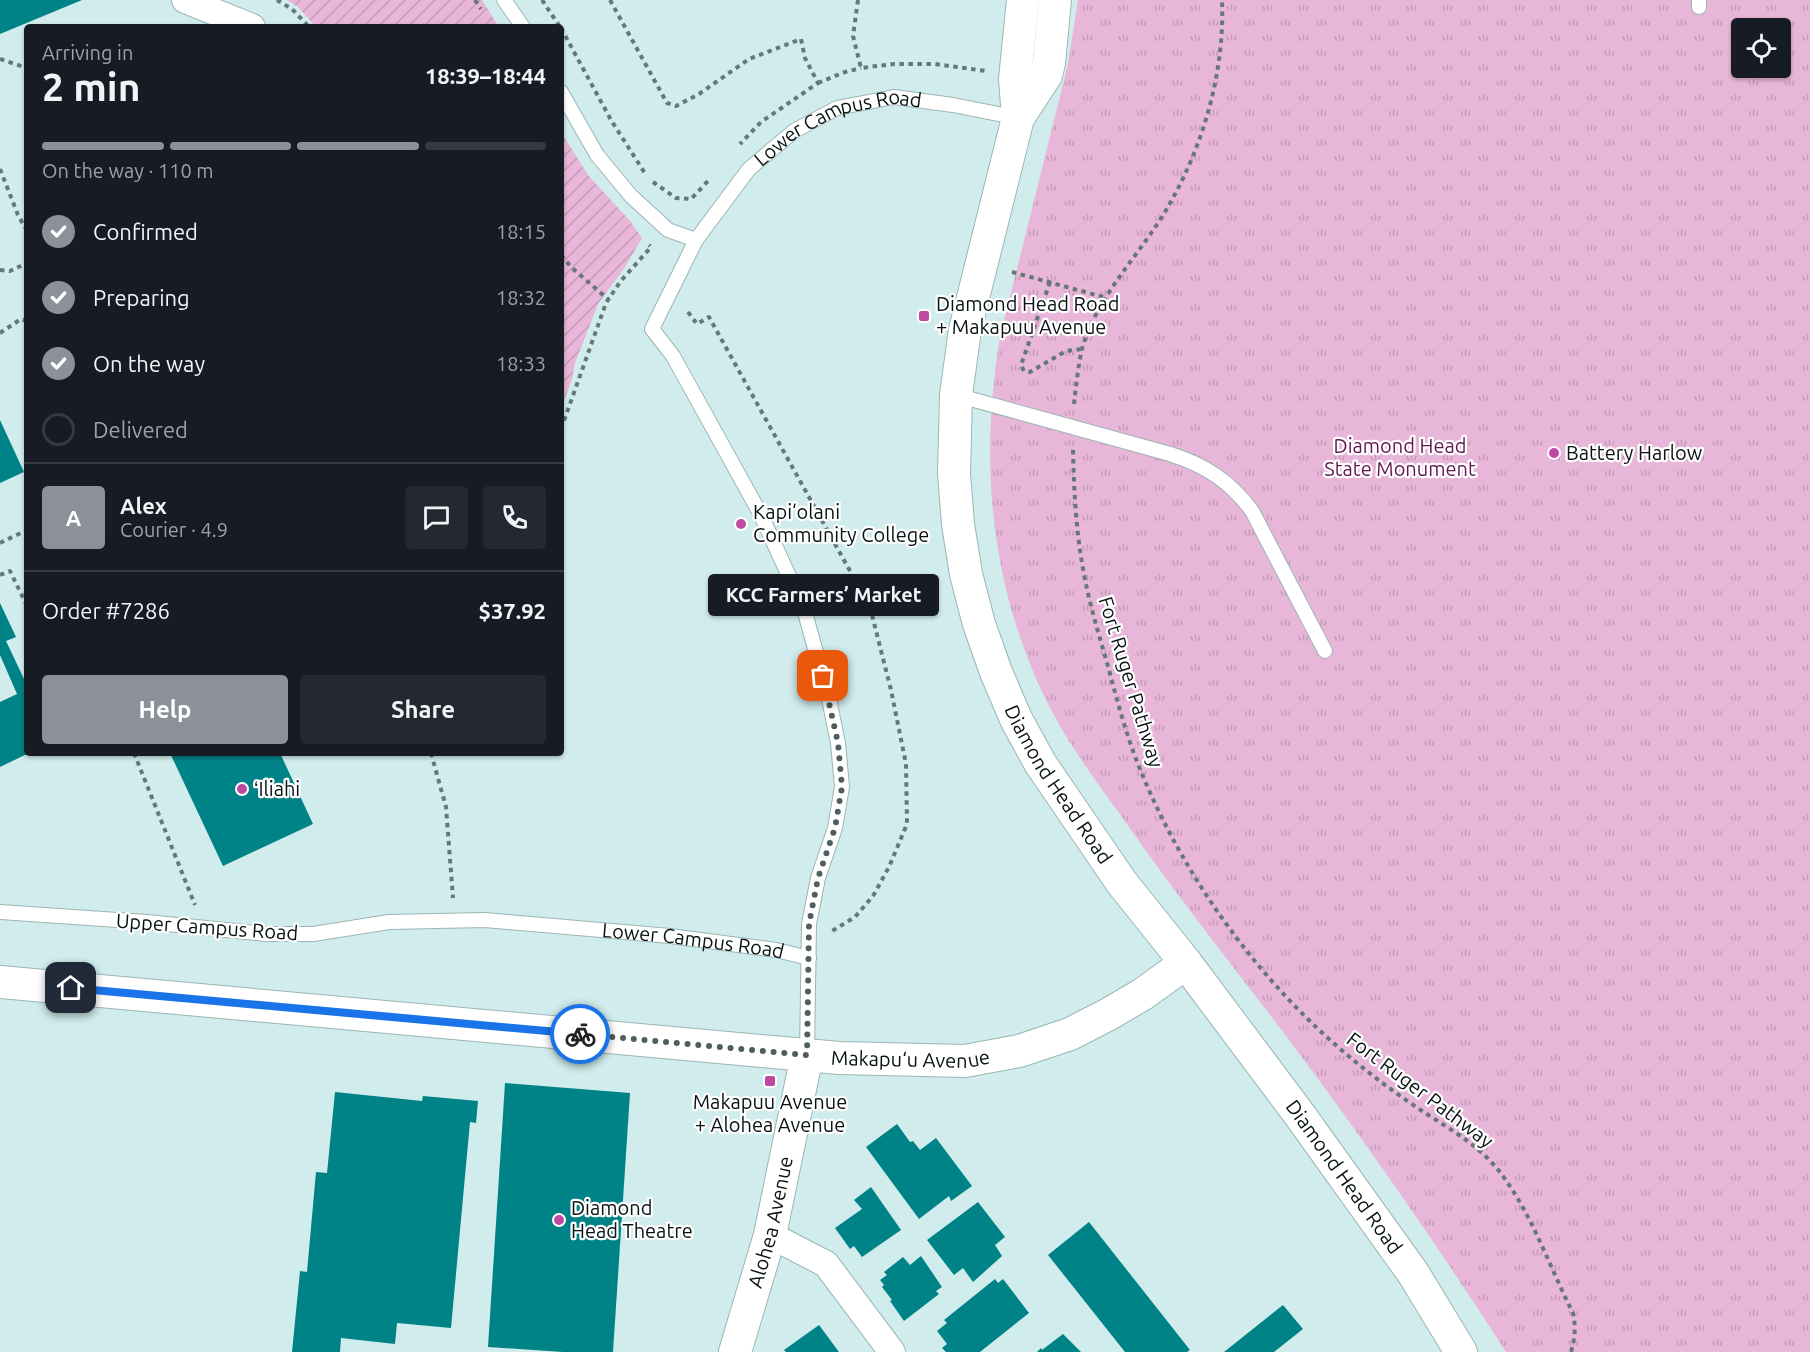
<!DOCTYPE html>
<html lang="en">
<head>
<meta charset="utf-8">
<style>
  body { margin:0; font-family:Ubuntu,sans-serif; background:#242831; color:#f1f3f6; height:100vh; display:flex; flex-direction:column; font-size:22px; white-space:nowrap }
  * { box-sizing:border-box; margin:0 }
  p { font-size:20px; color:#9ea1a6 }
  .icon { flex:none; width:33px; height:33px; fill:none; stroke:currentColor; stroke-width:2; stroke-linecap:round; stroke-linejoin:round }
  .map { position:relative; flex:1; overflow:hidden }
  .sheet { position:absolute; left:24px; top:24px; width:540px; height:732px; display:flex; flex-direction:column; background:#171b24; border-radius:6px; box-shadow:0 2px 4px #0004 }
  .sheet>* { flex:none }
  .tools { position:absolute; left:1731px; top:18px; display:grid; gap:12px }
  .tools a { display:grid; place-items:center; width:60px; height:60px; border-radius:6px; background:#171b24; box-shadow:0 2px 4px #0004; font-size:30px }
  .pin { position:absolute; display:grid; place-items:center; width:51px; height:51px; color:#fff; margin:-26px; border-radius:12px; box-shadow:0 3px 9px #0006 }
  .courier { position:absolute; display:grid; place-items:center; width:60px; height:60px; margin:-30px; border:4px solid #1a73e8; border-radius:50%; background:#fff; color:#222; box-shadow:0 2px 8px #0007 }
  .bubble { position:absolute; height:42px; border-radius:6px; background:#171b24; box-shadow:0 2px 4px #0004; font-size:20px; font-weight:700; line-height:42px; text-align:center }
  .overview em { font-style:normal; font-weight:700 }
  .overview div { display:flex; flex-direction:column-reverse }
  .overview { display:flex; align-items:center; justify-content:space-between; height:102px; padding:0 18px }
  h1 { font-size:39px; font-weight:700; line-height:45px }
  .bar { display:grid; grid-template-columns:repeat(4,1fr); gap:9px 6px; align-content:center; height:72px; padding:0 18px }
  .bar i { height:8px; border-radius:4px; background:#363941 }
  .bar .active { background:#8c9099 }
  .bar p { grid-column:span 4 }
  .line { display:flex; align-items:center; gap:15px; padding:0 18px; border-top:2px solid #363941 }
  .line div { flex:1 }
  .round { display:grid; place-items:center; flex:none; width:63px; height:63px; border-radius:6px; background:#242831 }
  ol { padding:0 18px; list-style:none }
  li { display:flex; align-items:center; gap:18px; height:66px }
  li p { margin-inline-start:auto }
  li .icon { padding:6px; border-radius:50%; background:#8c9099; color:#fff; stroke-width:4 }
  li:last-child { color:#9ea1a6 }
  li i { width:33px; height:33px; border:3px solid #363941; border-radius:50% }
  .primary-button { display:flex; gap:12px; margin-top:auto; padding:12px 18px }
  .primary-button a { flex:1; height:69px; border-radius:6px; background:#8c9099; color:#fff; font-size:24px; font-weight:700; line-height:69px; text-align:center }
  .primary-button a+a { background:#242831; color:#f1f3f6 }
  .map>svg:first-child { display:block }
  .park { fill:url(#park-tufts); fill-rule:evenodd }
  .garden { fill:url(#garden-furrows) }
  .building { fill:#008386 }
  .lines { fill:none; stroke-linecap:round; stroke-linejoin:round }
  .service-casing { stroke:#9cb5b5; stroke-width:16 }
  .minor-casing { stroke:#9cb5b5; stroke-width:28 }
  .tertiary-casing { stroke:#9cb5b5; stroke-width:34 }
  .path { stroke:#677; stroke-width:4; stroke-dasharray:4.5 4.5; stroke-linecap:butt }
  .service { stroke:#fff; stroke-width:14 }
  .minor { stroke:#fff; stroke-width:26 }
  .tertiary { stroke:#fff; stroke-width:32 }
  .done { stroke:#4f5e5e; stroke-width:6; stroke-dasharray:0 10.8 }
  .route { stroke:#1a73e8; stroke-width:8 }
  .poi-dot { fill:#bd49a1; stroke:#fff; stroke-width:2 }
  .labels { text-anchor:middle; stroke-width:4.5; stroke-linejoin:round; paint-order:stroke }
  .street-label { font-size:20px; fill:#091212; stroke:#fff }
  .poi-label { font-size:20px; fill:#091212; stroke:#fff; text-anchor:start }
  .park-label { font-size:20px; fill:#621952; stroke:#fff }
</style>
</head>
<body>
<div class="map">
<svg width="1810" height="1352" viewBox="0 0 1810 1352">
  <defs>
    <pattern id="park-tufts" width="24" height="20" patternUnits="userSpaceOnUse" patternTransform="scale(1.5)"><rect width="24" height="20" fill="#e8b6d8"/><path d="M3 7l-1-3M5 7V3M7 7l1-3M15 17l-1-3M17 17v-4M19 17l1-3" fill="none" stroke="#c69bb8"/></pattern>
    <pattern id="garden-furrows" width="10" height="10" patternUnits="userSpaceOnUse" patternTransform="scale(1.5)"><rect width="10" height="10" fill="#e8b6d8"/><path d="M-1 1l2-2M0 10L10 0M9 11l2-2" fill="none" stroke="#c69bb8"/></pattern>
  </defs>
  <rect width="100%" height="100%" fill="#d1ecec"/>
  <path class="park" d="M 1078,0 L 1810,0 L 1810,1352 L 1506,1352 C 1434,1240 1358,1131 1277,1024 C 1225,956 1171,888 1122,817 C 1095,780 1069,745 1048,704 C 990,587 979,464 1000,337 L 1068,64 ZM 1742,28 L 1780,28 L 1780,68 L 1742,68 Z"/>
  <g class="garden">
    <path d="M 287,0 L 482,0 L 499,27 L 316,27 L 298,7 Z"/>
    <path d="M 561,132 L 588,175 L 630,221 L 642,238 L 625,267 L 598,304 L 575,363 L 572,379 L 561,409 Z"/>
  </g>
  <g class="building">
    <path d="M 0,0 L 82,0 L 0,34 Z"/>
    <path d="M 0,420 L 24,472 L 0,483 Z"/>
    <path d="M 0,603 L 16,637 L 6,641 L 25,681 L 27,680 L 27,754 L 0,767 L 0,702 L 17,694 L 0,655 Z"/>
    <path d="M 170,753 L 280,753 L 313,824 L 223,866 Z"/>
    <path d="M 505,1083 L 630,1093 L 613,1352 L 563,1352 L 488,1347 Z"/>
    <path d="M 335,1092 L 422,1101 L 423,1096 L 478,1101 L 476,1123 L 470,1122 L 451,1328 L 397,1323 L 395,1344 L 341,1338 L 340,1352 L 292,1352 L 300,1271 L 307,1272 L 316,1172 L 327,1173 Z"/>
    <path d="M 897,1124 L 910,1142 L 913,1141 L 920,1150 L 936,1138 L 972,1186 L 951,1201 L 949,1196 L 919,1219 L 866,1147 Z"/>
    <path d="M 871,1187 L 901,1230 L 862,1257 L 854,1246 L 850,1249 L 835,1228 L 862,1209 L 854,1200 Z"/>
    <path d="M 978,1202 L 1005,1237 L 995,1245 L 1002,1256 L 973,1282 L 963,1268 L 954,1275 L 927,1240 Z"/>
    <path d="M 1089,1222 L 1190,1350 L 1187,1352 L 1125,1352 L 1048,1255 Z"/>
    <path d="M 921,1256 L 942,1287 L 936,1291 L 939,1294 L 904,1321 L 890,1301 L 892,1300 L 882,1287 L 884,1285 L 880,1280 L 887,1275 L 884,1272 L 903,1257 L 910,1265 Z"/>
    <path d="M 995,1279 L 998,1283 L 1003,1279 L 1029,1313 L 980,1352 L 946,1352 L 942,1348 L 947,1344 L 937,1331 L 947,1323 L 944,1320 Z"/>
    <path d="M 1283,1305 L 1303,1329 L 1274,1352 L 1224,1352 Z"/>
    <path d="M 819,1325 L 839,1352 L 786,1352 L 784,1350 Z"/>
    <path d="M 1063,1334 L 1081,1352 L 1037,1352 L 1041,1348 L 1042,1350 Z"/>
  </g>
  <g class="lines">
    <g class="service-casing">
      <g id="service">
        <path d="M 504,0 L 523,27"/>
        <path d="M 1699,7 L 1699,0"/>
        <path d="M 561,92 L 597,155 L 631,196 L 668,230 L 696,240"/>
        <path d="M 956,395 L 1170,454 C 1205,465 1231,482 1252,511 L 1325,651"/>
        <path id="s1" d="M 0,912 L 147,922 L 266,934 L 313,934 L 389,922 L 485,920 L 670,936 L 776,950 L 809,958"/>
        <path id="s2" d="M 807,1055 L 809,924 L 818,878 L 835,828 L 842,787 L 838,743 L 829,699 L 804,609 L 761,515 L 673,356 L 652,329 L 696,240 L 749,169 L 794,131 L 837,108 L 894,97 L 953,105 L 1018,118"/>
      </g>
    </g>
    <g class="minor-casing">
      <g id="minor">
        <path d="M 185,0 L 252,27"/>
        <path d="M 770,1235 L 826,1264 L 892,1352"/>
      </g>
    </g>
    <g class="tertiary-casing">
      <g id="tertiary">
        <path id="s3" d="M 1023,0 L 1015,79 L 1018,118 L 965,330 L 956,395 L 954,474 L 958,524 L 966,574 L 979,624 L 996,672 L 1016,719 L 1040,763 L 1122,883 L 1186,963 L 1299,1114 L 1413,1273 L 1461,1352"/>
        <path d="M 1018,118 L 1046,75 L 1049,63 L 1055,0"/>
        <path id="s4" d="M 0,982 L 839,1058 L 965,1061 L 1019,1051 L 1070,1034 L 1109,1014 L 1143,994 L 1186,963"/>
        <path id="s5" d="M 735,1352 L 770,1235 L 807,1055"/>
      </g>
    </g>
    <g class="path">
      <path d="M 277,0 L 292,9 L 309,27"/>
      <path d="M 475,0 L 481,9"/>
      <path d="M 542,0 L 560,27"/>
      <path d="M 610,0 L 667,103 L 676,106 L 699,94 L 749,59 L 801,39 L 805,58 L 818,83 L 761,122 L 740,144"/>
      <path d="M 858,0 L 853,36 L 861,68 L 894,64 L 935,64 L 986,71"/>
      <path d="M 561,28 L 611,120 L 646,175"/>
      <path d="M 0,59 L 27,68"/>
      <path d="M 818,83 L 845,72 L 861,68"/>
      <path d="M 0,169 L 18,215 L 27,231"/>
      <path d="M 653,182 L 676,198 L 691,199 L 708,181"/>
      <path d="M 561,255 L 572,268 L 609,300"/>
      <path d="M 0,270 L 10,271 L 27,263"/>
      <path d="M 1012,272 L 1107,298"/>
      <path d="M 1050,282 L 1021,365 L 1024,371 L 1030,372 L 1066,351 L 1082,349"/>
      <path d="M 688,312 L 697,324 L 709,317 L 870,607 L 891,690 L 906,764 L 907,824 L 889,867 L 873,896 L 855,917 L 832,931"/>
      <path d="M 0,333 L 21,319 L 27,321"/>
      <path d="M 1074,404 C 1076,386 1078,367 1082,349 C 1097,295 1142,253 1169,205 C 1204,144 1225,70 1222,0"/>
      <path d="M 561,429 L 606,303 L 620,282 L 651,247 L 649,245"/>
      <path d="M 1073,450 C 1074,492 1076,533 1084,574 C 1090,607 1100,638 1109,670 C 1117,700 1125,730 1136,759 C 1175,860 1240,955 1318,1029 C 1349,1058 1381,1083 1416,1107 C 1443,1125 1473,1141 1495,1166 C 1530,1208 1548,1264 1573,1313 C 1576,1327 1575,1338 1571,1352"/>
      <path d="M 0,543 L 27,530"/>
      <path d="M 0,575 L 10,571 L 27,606"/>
      <path d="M 134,753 L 195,905"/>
      <path d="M 431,753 L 446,807 L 453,898"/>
    </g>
    <use href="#service" class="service"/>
    <use href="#minor" class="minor"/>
    <use href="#tertiary" class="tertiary"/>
  </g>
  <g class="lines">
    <path class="done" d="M 580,1034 L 807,1055 L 809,924 L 818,878 L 835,828 L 842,787 L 838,743 L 823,676"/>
    <path class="route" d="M 71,988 L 580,1034"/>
  </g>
  <g class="poi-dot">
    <rect x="918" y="310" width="12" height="12" rx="3"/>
    <circle cx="1554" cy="453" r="6"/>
    <circle cx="741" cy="524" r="6"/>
    <circle cx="242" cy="789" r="6"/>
    <rect x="764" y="1075" width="12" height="12" rx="3"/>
    <circle cx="559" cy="1220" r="6"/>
  </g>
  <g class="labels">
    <g class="street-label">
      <text dy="7" stroke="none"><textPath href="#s2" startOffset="1064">Lower Campus Road</textPath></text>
      <text transform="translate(1131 682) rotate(73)" y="7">Fort Ruger Pathway</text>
      <text dy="7" stroke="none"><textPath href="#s3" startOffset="814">Diamond Head Road</textPath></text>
      <text transform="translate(207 927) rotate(4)" y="7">Upper Campus Road</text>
      <text dy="7" stroke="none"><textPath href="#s1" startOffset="696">Lower Campus Road</textPath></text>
      <text dy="7" stroke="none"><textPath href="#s4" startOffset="914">Makapu‘u Avenue</textPath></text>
      <text transform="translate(1420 1090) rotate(37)" y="7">Fort Ruger Pathway</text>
      <text dy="7" stroke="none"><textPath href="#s3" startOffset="1300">Diamond Head Road</textPath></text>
      <text dy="7" stroke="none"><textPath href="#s5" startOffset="135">Alohea Avenue</textPath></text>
    </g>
    <g class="poi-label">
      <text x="936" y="311">Diamond Head Road<tspan x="936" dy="23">+ Makapuu Avenue</tspan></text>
      <text x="1566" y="460">Battery Harlow</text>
      <text x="753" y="519">Kapi‘olani<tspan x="753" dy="23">Community College</tspan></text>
      <text x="254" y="796">ʻIliahi</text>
      <text x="770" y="1109" text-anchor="middle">Makapuu Avenue<tspan x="770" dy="23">+ Alohea Avenue</tspan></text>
      <text x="571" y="1215">Diamond<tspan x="571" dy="23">Head Theatre</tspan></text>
    </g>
    <g class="park-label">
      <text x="1400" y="453">Diamond Head<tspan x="1400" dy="23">State Monument</tspan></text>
    </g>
  </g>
</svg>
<div class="tools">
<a><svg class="icon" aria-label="locate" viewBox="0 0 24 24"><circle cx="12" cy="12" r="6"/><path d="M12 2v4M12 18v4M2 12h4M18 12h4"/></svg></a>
</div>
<div class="pin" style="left:823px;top:676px;background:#ea580c"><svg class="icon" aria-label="bag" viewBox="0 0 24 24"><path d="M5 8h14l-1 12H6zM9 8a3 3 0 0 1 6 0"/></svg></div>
<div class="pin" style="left:71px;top:988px;background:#1f2937"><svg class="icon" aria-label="home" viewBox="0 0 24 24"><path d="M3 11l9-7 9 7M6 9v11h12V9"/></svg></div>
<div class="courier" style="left:580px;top:1034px"><svg class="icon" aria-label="bike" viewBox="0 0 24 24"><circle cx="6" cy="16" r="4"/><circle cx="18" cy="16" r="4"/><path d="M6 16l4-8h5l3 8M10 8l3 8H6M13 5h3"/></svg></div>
<div class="bubble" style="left:708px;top:574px;width:231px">KCC Farmers’ Market</div>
<section class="sheet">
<div class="overview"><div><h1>2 min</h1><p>Arriving in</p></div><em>18:39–18:44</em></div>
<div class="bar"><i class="active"></i><i class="active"></i><i class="active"></i><i></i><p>On the way · 110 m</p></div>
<ol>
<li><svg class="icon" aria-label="check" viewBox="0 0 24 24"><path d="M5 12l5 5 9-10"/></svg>Confirmed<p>18:15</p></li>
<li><svg class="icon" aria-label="check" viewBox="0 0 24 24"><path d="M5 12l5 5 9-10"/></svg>Preparing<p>18:32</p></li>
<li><svg class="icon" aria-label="check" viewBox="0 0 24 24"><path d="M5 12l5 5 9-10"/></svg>On the way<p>18:33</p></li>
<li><i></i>Delivered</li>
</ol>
<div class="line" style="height:108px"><b class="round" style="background:#8c9099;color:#fff">A</b><div><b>Alex</b><p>Courier · 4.9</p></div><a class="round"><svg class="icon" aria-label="chat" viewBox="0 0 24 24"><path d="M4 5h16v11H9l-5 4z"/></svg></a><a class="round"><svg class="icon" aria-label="phone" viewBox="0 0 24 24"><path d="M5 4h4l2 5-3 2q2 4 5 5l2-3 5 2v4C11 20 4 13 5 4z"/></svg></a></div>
<div class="line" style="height:78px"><div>Order #7286</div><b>$37.92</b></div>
<div class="primary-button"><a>Help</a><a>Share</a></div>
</section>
</div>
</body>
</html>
